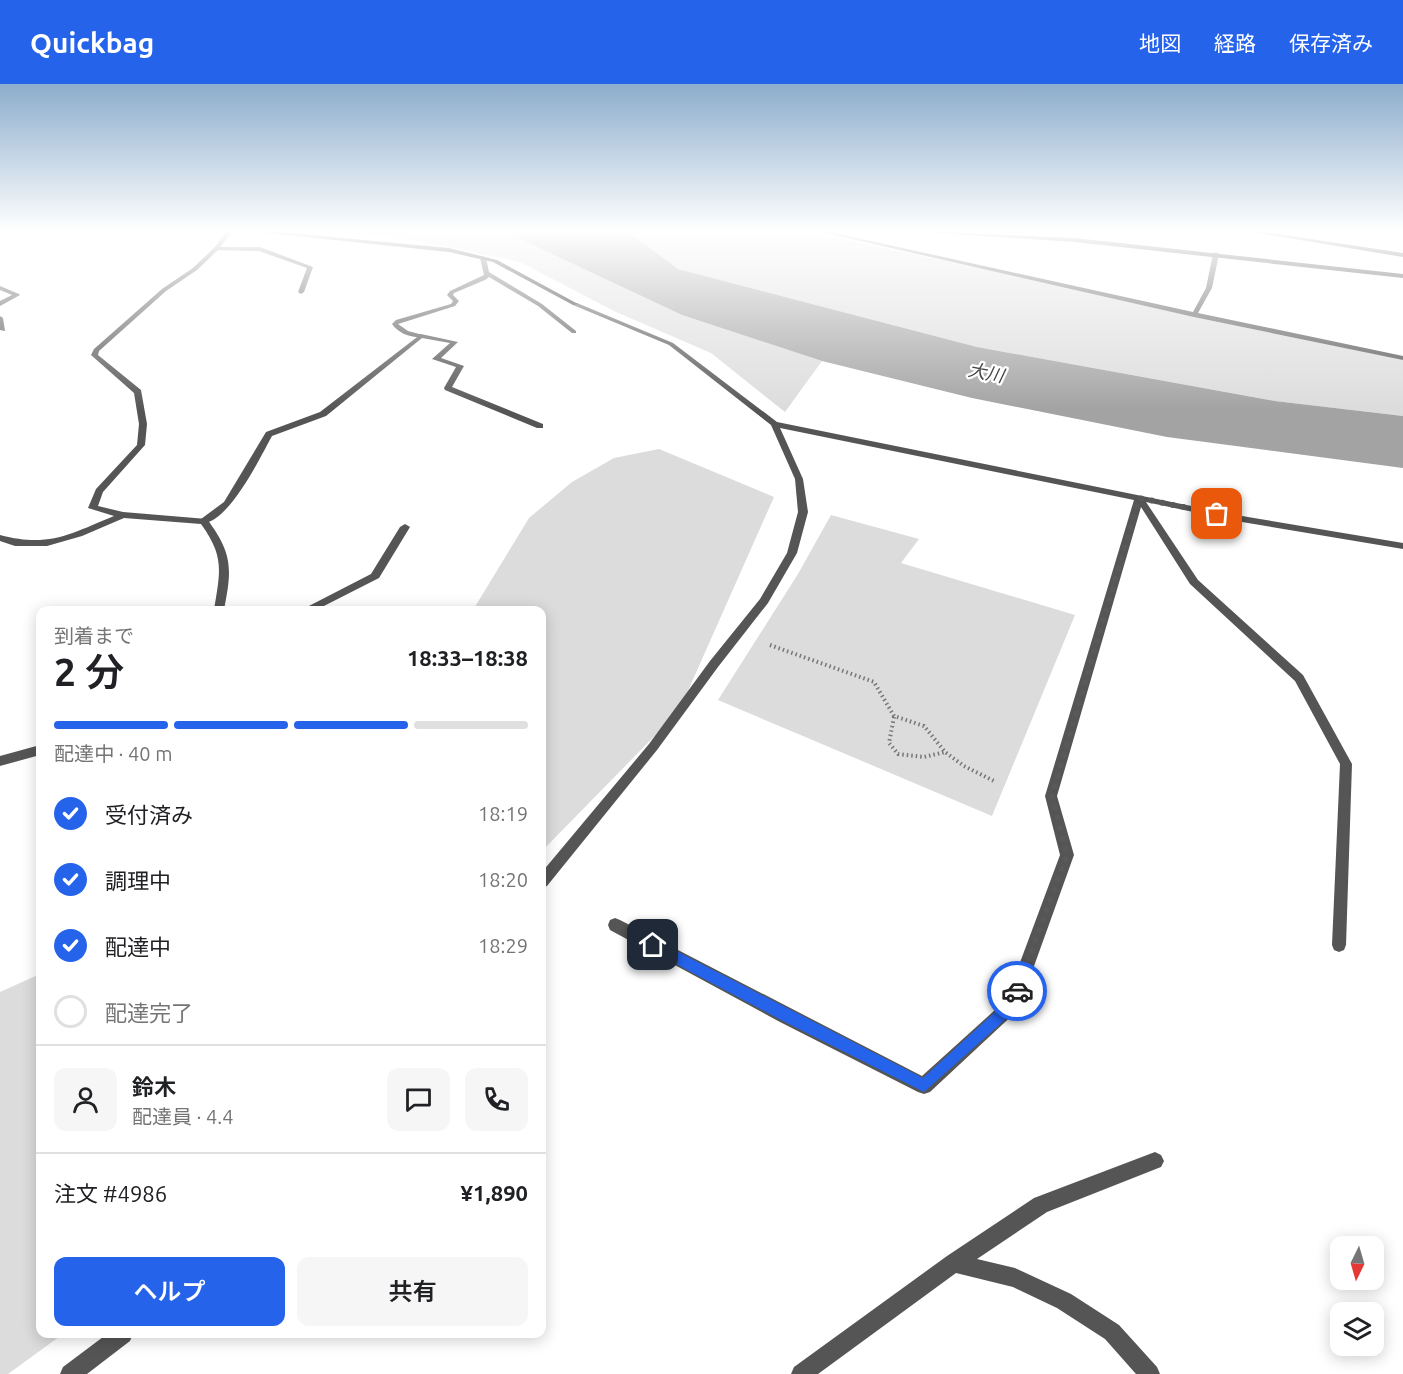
<!DOCTYPE html>
<html lang="ja">
<head>
<meta charset="utf-8">
<style>
  body { margin:0; font-family:Ubuntu,"Noto Sans JP",sans-serif; background:#f6f6f6; color:#202124; height:100vh; display:flex; flex-direction:column; font-size:22px; white-space:nowrap }
  * { box-sizing:border-box; margin:0 }
  p { font-size:20px; color:#757577 }
  .icon { flex:none; width:33px; height:33px; fill:none; stroke:currentColor; stroke-width:2; stroke-linecap:round; stroke-linejoin:round }
  .map { position:relative; flex:1; overflow:hidden }
  .details { position:absolute; left:36px; top:522px; width:510px; height:732px; display:flex; flex-direction:column; background:#fff; border-radius:12px; box-shadow:0 3px 15px #0003 }
  .details>* { flex:none }
  .needle { width:39px; rotate:185deg }
  .fabs { position:absolute; left:1330px; top:1152px; display:grid; gap:12px }
  .fabs a { display:grid; place-items:center; width:54px; height:54px; border-radius:12px; background:#fff; box-shadow:0 3px 15px #0003; font-size:30px }
  .pin { position:absolute; display:grid; place-items:center; width:51px; height:51px; color:#fff; margin:-26px; border-radius:12px; box-shadow:0 3px 9px #0006 }
  .courier { position:absolute; display:grid; place-items:center; width:60px; height:60px; margin:-30px; border:4px solid #2563eb; border-radius:50%; background:#fff; color:#222; box-shadow:0 2px 8px #0007 }
  .overview em { font-style:normal; font-weight:600 }
  .overview div { display:flex; flex-direction:column-reverse }
  .overview { display:flex; align-items:center; justify-content:space-between; height:102px; padding:0 18px }
  h1 { font-size:39px; font-weight:600; line-height:45px }
  .bar { display:grid; grid-template-columns:repeat(4,1fr); gap:9px 6px; align-content:center; height:72px; padding:0 18px }
  .bar i { height:8px; border-radius:4px; background:#e0e0e0 }
  .bar .active { background:#2563eb }
  .bar p { grid-column:span 4 }
  .line { display:flex; align-items:center; gap:15px; padding:0 18px; border-top:2px solid #e0e0e0 }
  .line div { flex:1 }
  .round { display:grid; place-items:center; flex:none; width:63px; height:63px; border-radius:12px; background:#f6f6f6 }
  ol { padding:0 18px; list-style:none }
  li { display:flex; align-items:center; gap:18px; height:66px }
  li p { margin-inline-start:auto }
  li .icon { padding:6px; border-radius:50%; background:#2563eb; color:#fff; stroke-width:4 }
  li:last-child { color:#757577 }
  li i { width:33px; height:33px; border:3px solid #e0e0e0; border-radius:50% }
  .cta { display:flex; gap:12px; margin-top:auto; padding:12px 18px }
  .cta a { flex:1; height:69px; border-radius:12px; background:#2563eb; color:#fff; font-size:24px; font-weight:600; line-height:69px; text-align:center }
  .cta a+a { background:#f6f6f6; color:#202124 }
  header { display:flex; align-items:center; gap:36px; box-sizing:border-box; height:84px; padding:0 30px; background:#2563eb; color:#fff }
  header strong { font-size:28px }
  nav { display:flex; gap:33px; margin-inline-start:auto; font-size:21px }
  .map>svg:first-child { display:block }
  .green { fill:#dcdcdc }
  .water { fill:#a3a3a3 }
  .lines { fill:none; stroke-linecap:round; stroke-linejoin:round }
  .path { stroke:#777; stroke-width:4; stroke-dasharray:1.5 3; stroke-linecap:butt }
  .lane { fill:#555; fill-rule:evenodd }
  .street { fill:#555; fill-rule:evenodd }
  .secondary { fill:#222; fill-rule:evenodd }
  .route { fill:#2563eb }
  .done { stroke:#595959; stroke-width:6; stroke-dasharray:0 10.8 }
  .labels { text-anchor:middle; stroke-width:4.5; stroke-linejoin:round; paint-order:stroke }
  .far-water-label { font-size:18px; font-style:italic; fill:#444; stroke:#fff }
</style>
</head>
<body>
<header>
<strong>Quickbag</strong>
<nav><a>地図</a><a>経路</a><a>保存済み</a></nav>
</header>
<div class="map">
<svg width="1403" height="1290" viewBox="0 0 1403 1290">
  <rect width="100%" height="100%" fill="#fff"/>
  <g class="green">
    <path d="M 313,146 L 501,146 L 682,231 L 822,277 L 785,328 L 711,269 L 616,228 L 520,178 L 445,162 L 393,153 Z"/>
    <path d="M 626,146 L 800,146 L 1307,255 L 1403,274 L 1403,332 L 1275,317 L 977,263 L 678,185 Z"/>
    <path d="M 659,365 L 774,413 L 679,627 L 542,767 L 542,526 L 473,526 L 529,434 L 572,398 L 614,374 Z"/>
    <path d="M 831,431 L 919,455 L 901,479 L 1075,531 L 992,732 L 718,616 L 798,490 Z"/>
    <path d="M 40,890 L 40,1250 L 63,1250 L 8,1290 L 0,1290 L 0,908 Z"/>
  </g>
  <path class="water" d="M 501,146 L 626,146 L 678,185 L 977,263 L 1275,317 L 1403,332 L 1403,384 L 1167,353 L 972,314 L 822,277 L 682,231 Z"/>
  <g class="lines">
    <g class="path">
      <path d="M 770,561 L 874,598 L 894,632 L 924,642 L 945,668 L 964,682 L 996,698"/>
      <path d="M 894,633 L 889,659 L 898,670 L 924,673 L 945,668"/>
    </g>
    <g class="lane">
      <path d="M 215,163 L 260,163 L 313,183 L 304,208 L 301,210 L 298,208 L 307,184 L 259,167 L 217,166 Z"/>
      <path d="M 0,202 L 19,210 L 20,211 L 0,222 L 0,217 L 12,211 L 0,206 Z"/>
      <path d="M 0,232 L 3,234 L 5,247 L 0,246 Z"/>
      <path d="M 421,250 L 458,258 L 441,274 L 464,282 L 452,303 L 543,340 L 543,344 L 537,344 L 445,306 L 444,304 L 456,283 L 432,275 L 450,259 L 422,254 L 326,332 L 272,352 C 261,372 227,442 201,439 L 201,435 L 224,418 L 266,348 L 320,328 Z"/>
    </g>
    <g class="street">
      <path d="M 227,146 L 233,146 L 219,165 L 197,186 L 166,207 L 99,267 L 98,271 L 141,306 L 147,340 L 145,361 L 103,408 L 98,422 L 123,428 L 207,435 C 233,470 232,485 224,526 L 214,526 C 220,488 225,473 201,440 L 124,434 L 82,452 L 47,462 L 15,462 L 0,457 L 0,451 C 49,464 70,450 114,432 L 88,424 L 96,405 L 137,361 L 139,340 L 134,309 L 91,271 L 94,265 L 162,205 L 193,184 L 215,163 Z"/>
      <path d="M 812,146 L 821,146 L 1193,228 L 1206,204 L 1213,170 L 1216,168 L 1219,170 L 1212,204 L 1198,229 L 1403,272 L 1403,276 L 1194,233 Z"/>
      <path d="M 483,172 L 486,174 L 489,188 L 542,220 L 576,247 L 576,249 L 572,249 L 538,222 L 489,193 L 485,196 L 454,209 L 453,211 L 459,217 L 455,222 L 398,240 L 408,247 L 423,251 L 423,253 C 411,254 399,250 392,240 L 396,236 L 451,220 L 453,217 L 447,211 L 450,207 L 484,191 L 480,174 Z"/>
      <path d="M 573,219 L 577,219 L 673,259 L 777,338 L 1236,431 L 1403,459 L 1403,465 L 1236,437 L 1146,418 L 1198,496 L 1303,591 L 1352,680 L 1346,861 L 1344,866 L 1339,868 L 1334,866 L 1332,861 L 1340,680 L 1295,597 L 1190,500 L 1141,423 L 1057,712 L 1074,771 L 1020,921 L 1018,926 L 930,1008 L 924,1010 L 918,1008 L 780,938 L 610,846 L 608,841 L 610,836 L 615,834 L 620,836 L 922,992 L 1006,916 L 1060,771 L 1045,712 L 1134,416 L 780,344 L 803,395 L 808,428 L 797,469 L 768,519 L 718,583 L 657,666 L 547,802 L 542,804 L 542,788 L 649,660 L 710,577 L 760,515 L 787,469 L 798,428 L 795,395 L 771,341 L 669,261 L 573,221 Z"/>
      <path d="M 405,440 L 410,443 L 379,494 L 316,526 L 304,526 L 305,524 L 371,490 L 400,443 Z"/>
      <path d="M 40,661 L 40,671 L 0,682 L 0,672 Z"/>
      <path d="M 1155,1068 L 1161,1071 L 1164,1077 L 1161,1083 L 1047,1128 L 977,1175 L 1015,1184 L 1071,1210 L 1119,1241 L 1157,1283 L 1160,1290 L 1136,1290 L 1105,1255 L 1057,1224 L 1013,1203 L 956,1189 L 818,1290 L 791,1290 L 794,1283 L 947,1172 L 1034,1114 Z"/>
      <path d="M 107,1250 L 133,1250 L 130,1257 L 87,1290 L 60,1290 L 63,1283 Z"/>
    </g>
    <g class="secondary">
      <path d="M 241,146 L 258,146 L 449,164 L 497,176 L 578,220 L 573,221 L 493,178 L 449,168 Z"/>
      <path d="M 893,146 L 1075,154 L 1403,190 L 1403,194 L 1075,158 Z"/>
      <path d="M 1240,146 L 1252,146 L 1403,169 L 1403,173 Z"/>
    </g>
  </g>
  <linearGradient id="sky" x2="0" y2="1"><stop stop-color="#8cadcc"/><stop offset="0.45" stop-color="#fff"/><stop offset="1" stop-color="#fff" stop-opacity="0"/></linearGradient>
  <rect width="1403" height="326" fill="url(#sky)"/>
  <path class="route" d="M 653,855 L 923,994 L 1007,917 L 1012,903 L 1017,901 L 1021,903 L 1023,907 L 1016,926 L 924,1008 L 781,936 L 648,865 L 648,857 Z"/>
  <g class="lines">
    <path class="done" d="M 1017,907 L 1067,771 L 1052,712 L 1139,414 L 1217,430"/>
  </g>
  <g class="labels">
    <g class="far-water-label">
      <text transform="translate(986 289) rotate(11)" y="6">大川</text>
    </g>
  </g>
</svg>
<div class="fabs">
<a><svg class="needle" viewBox="-14 -14 28 28"><path d="M0-13l5 13h-10z" fill="#e53935"/><path d="M0 13l5-13h-10z" fill="#757577"/></svg></a>
<a><svg class="icon" aria-label="layers" viewBox="0 0 24 24"><path d="M12 4l9 5-9 5-9-5zM3 14l9 5 9-5"/></svg></a>
</div>
<div class="pin" style="left:1217px;top:430px;background:#ea580c"><svg class="icon" aria-label="bag" viewBox="0 0 24 24"><path d="M5 8h14l-1 12H6zM9 8a3 3 0 0 1 6 0"/></svg></div>
<div class="pin" style="left:653px;top:861px;background:#1f2937"><svg class="icon" aria-label="home" viewBox="0 0 24 24"><path d="M3 11l9-7 9 7M6 9v11h12V9"/></svg></div>
<div class="courier" style="left:1017px;top:907px"><svg class="icon" aria-label="car" viewBox="0 0 24 24"><path d="M5 17H2v-5l4-1 3-4h7l3 4 3 1v5h-3M9 17h6M6 11h13"/><circle cx="7" cy="17" r="2"/><circle cx="17" cy="17" r="2"/></svg></div>
<section class="details">
<div class="overview"><div><h1>2 分</h1><p>到着まで</p></div><em>18:33–18:38</em></div>
<div class="bar"><i class="active"></i><i class="active"></i><i class="active"></i><i></i><p>配達中 · 40 m</p></div>
<ol>
<li><svg class="icon" aria-label="check" viewBox="0 0 24 24"><path d="M5 12l5 5 9-10"/></svg>受付済み<p>18:19</p></li>
<li><svg class="icon" aria-label="check" viewBox="0 0 24 24"><path d="M5 12l5 5 9-10"/></svg>調理中<p>18:20</p></li>
<li><svg class="icon" aria-label="check" viewBox="0 0 24 24"><path d="M5 12l5 5 9-10"/></svg>配達中<p>18:29</p></li>
<li><i></i>配達完了</li>
</ol>
<div class="line" style="height:108px"><a class="round"><svg class="icon" aria-label="person" viewBox="0 0 24 24"><circle cx="12" cy="8" r="4"/><path d="M4 21q1-7 8-7t8 7"/></svg></a><div><b>鈴木</b><p>配達員 · 4.4</p></div><a class="round"><svg class="icon" aria-label="chat" viewBox="0 0 24 24"><path d="M4 5h16v11H9l-5 4z"/></svg></a><a class="round"><svg class="icon" aria-label="phone" viewBox="0 0 24 24"><path d="M5 4h4l2 5-3 2q2 4 5 5l2-3 5 2v4C11 20 4 13 5 4z"/></svg></a></div>
<div class="line" style="height:78px"><div>注文 #4986</div><b>¥1,890</b></div>
<div class="cta"><a>ヘルプ</a><a>共有</a></div>
</section>
</div>
</body>
</html>
